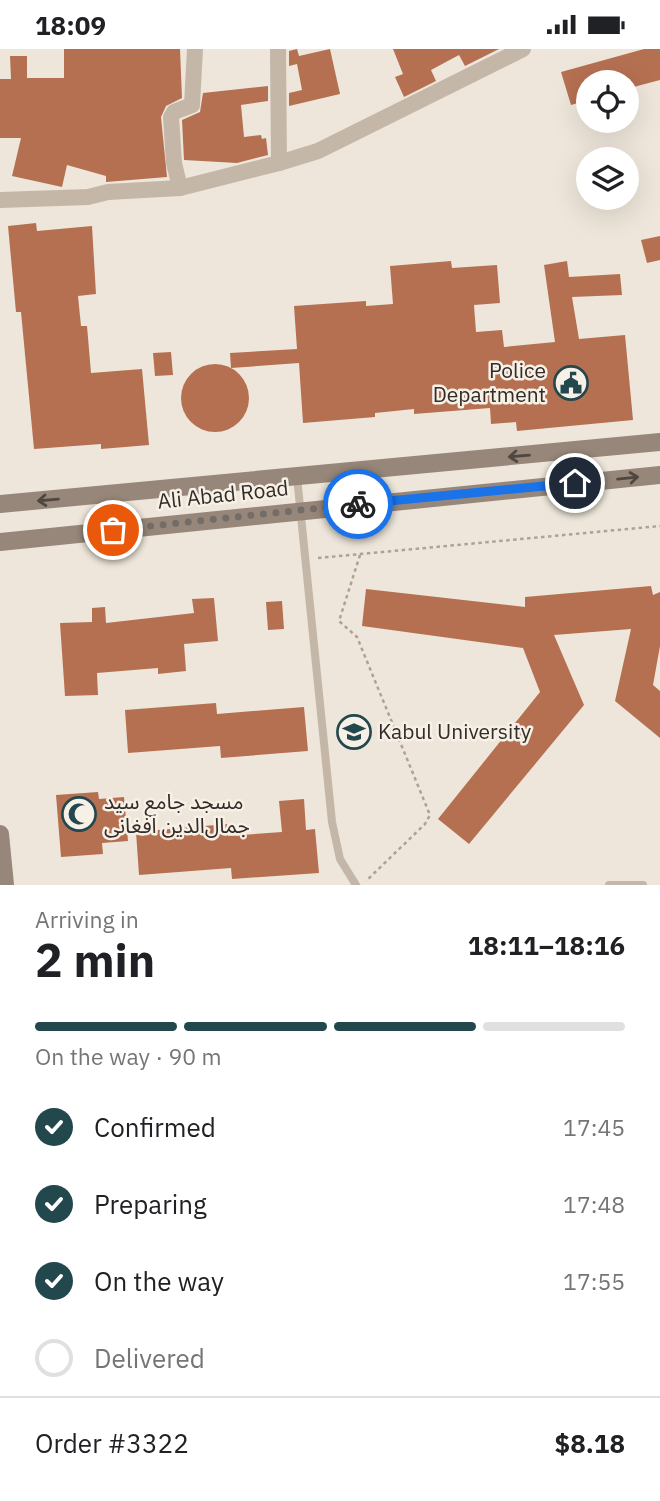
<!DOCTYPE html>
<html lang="en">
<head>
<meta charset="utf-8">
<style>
  body { margin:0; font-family:"IBM Plex Sans","Noto Sans Arabic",sans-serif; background:#f2f2f2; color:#202124; height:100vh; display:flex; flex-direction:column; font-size:26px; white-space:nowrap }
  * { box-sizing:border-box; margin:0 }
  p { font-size:23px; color:#757577 }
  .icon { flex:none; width:38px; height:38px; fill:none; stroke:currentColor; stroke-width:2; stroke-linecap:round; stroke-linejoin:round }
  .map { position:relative; height:836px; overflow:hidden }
  .side { display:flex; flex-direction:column; background:#fff; flex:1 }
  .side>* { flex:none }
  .buttons { position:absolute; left:576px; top:21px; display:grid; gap:14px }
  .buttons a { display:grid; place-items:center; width:63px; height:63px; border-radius:50%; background:#fff; box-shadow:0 7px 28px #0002; font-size:35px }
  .pin { position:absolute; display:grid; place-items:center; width:60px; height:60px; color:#fff; margin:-30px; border:4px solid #fff; border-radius:50%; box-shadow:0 2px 7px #0007 }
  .courier { position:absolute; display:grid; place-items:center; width:70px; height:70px; margin:-35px; border:5px solid #1a73e8; border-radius:50%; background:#fff; color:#222; box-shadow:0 2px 9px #0007 }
  .head em { font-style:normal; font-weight:800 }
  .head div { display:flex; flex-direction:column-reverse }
  .head { display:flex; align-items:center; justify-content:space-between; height:119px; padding:0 35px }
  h1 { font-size:46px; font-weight:800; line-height:52px }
  .bar { display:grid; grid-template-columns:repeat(4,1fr); gap:10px 7px; align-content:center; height:84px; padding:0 35px }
  .bar i { height:9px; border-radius:5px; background:#e0e0e0 }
  .bar .active { background:#22474d }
  .bar p { grid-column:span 4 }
  .line { display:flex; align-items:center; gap:18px; padding:0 35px; border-top:2px solid #e0e0e0 }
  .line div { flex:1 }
  ol { padding:0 35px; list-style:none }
  li { display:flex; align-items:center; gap:21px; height:77px }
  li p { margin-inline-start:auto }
  li .icon { padding:7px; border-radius:50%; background:#22474d; color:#fff; stroke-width:4 }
  li:last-child { color:#757577 }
  li i { width:38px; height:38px; border:4px solid #e0e0e0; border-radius:50% }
  .status { display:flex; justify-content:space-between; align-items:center; height:49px; padding:0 35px; background:#fff; direction:ltr }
  .status svg { height:19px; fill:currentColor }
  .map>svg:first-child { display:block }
  .building { fill:#b57051 }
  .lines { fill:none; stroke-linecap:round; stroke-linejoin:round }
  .path { stroke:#afa193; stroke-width:2.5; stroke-dasharray:3.5 3.5; stroke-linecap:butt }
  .lane { stroke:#c4b7a8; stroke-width:8 }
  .street { stroke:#c4b7a8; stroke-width:16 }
  .secondary { stroke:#97877a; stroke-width:18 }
  .oneway { stroke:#504740 }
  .done { stroke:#746c66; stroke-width:7; stroke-dasharray:0 12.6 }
  .route { stroke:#1a73e8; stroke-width:9 }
  .labels { text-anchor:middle; stroke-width:5; stroke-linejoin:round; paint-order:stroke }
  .poi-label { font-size:21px; fill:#322b27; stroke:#f6f0e6; text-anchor:start }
  .street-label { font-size:21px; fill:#322b27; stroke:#f6f0e6 }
</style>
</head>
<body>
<div class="status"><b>18:09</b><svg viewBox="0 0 49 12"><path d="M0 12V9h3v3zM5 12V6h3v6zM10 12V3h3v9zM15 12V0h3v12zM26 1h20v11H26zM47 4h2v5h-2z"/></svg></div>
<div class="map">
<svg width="660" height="836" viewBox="0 0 660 836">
  <rect width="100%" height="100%" fill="#eee6da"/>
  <g class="building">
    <path d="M 64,0 L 180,0 L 182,49 L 166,57 L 161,68 L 167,128 L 106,133 L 106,127 L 67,116 L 62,138 L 12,127 L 21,89 L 0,89 L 0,30 L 11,30 L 10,7 L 27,7 L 27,29 L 64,29 Z"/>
    <path d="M 297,0 L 299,7 L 330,0 L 340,45 L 289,57 L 289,44 L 302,41 L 297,15 L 289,17 L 289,2 Z"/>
    <path d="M 393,0 L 499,0 L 465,17 L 459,6 L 431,21 L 436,32 L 404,48 L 395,28 L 403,25 Z"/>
    <path d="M 644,0 L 660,0 L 660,31 L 626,40 L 626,33 L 588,33 L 588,51 L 571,56 L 561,23 Z"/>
    <path d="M 268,37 L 268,52 L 241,56 L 244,88 L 261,86 L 262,90 L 266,89 L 268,106 L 237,114 L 184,111 L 182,71 L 200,63 L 203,44 Z"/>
    <path d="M 36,174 L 37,182 L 92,177 L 96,245 L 78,247 L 81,277 L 87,277 L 91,324 L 142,320 L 149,396 L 101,400 L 101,395 L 34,400 L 21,263 L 16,263 L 8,177 Z"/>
    <path d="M 660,187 L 660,211 L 647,214 L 641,191 Z"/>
    <path d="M 451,212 L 452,219 L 497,216 L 500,254 L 474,256 L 476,283 L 502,281 L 504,298 L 555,293 L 544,216 L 567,212 L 569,228 L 620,225 L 622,246 L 572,248 L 579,290 L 625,286 L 633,371 L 517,382 L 516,373 L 491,375 L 490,359 L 414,365 L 414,360 L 375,364 L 375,368 L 303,374 L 299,314 L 231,319 L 230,304 L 297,300 L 294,257 L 366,252 L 366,257 L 393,255 L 390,217 Z"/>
    <path d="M 171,303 L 173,326 L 155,327 L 153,304 Z"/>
    <circle cx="215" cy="349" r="34"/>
    <path d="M 651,537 L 653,546 L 660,543 L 660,597 L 653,636 L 660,642 L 660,689 L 615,652 L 631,580 L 554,586 L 584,656 L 469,795 L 438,770 L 540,643 L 523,599 L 362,577 L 366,540 L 525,558 L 525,548 Z"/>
    <path d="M 214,549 L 218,592 L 184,595 L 186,622 L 158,625 L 158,619 L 97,624 L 98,646 L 65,647 L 60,574 L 92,573 L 92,559 L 105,558 L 106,574 L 194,564 L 192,550 Z"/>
    <path d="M 282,552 L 284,580 L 268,581 L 266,553 Z"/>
    <path d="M 216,654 L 217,665 L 304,658 L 308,702 L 221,709 L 220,697 L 128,704 L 125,661 Z"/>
    <path d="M 98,743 L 99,750 L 124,748 L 128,792 L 102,794 L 103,805 L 61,808 L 56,746 Z"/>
    <path d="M 304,750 L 306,781 L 315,780 L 319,824 L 232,830 L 231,819 L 139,826 L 136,783 L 227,775 L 228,787 L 282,783 L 279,752 Z"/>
  </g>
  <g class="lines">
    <g class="path">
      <path d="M 360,506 L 339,572 L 357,588 L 430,766 L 425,775 L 366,832"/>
      <path d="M 318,509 L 660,477"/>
    </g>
    <g class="lane">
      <path d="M 297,428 L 332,773 L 340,810 L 356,836"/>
      <path d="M 609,836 L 643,836"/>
    </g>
    <g class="street">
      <path d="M 278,0 L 279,114"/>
      <path d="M 180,139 L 174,114 L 171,68 L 174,63 L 192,56 L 195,0"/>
      <path d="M 0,151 L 88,148 L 108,143 L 180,139 L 279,114 L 318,102 L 523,0"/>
    </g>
    <g class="secondary">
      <path d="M 0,455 L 660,393"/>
      <path d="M 0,493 L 660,426"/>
      <path d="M 0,785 L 5,836"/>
    </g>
  </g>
  <defs><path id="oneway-shaft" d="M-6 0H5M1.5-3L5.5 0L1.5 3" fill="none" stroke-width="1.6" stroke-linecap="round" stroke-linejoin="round" transform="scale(1.75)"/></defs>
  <g class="oneway">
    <use href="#oneway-shaft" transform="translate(519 407) rotate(175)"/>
    <use href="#oneway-shaft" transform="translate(628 429) rotate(-6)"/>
    <use href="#oneway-shaft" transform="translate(48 451) rotate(175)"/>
  </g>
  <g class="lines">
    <path class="done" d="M 113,481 L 358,455"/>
    <path class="route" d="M 358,455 L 575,434"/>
  </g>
  <defs>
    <g id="civic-ring" transform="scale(1.75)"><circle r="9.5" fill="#f6f0e6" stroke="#22474d" stroke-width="1.5"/><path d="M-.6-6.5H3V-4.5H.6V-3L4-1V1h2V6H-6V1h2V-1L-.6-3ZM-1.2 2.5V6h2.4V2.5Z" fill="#22474d"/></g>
    <g id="university-ring" transform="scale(1.75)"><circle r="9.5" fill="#f6f0e6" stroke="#22474d" stroke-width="1.5"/><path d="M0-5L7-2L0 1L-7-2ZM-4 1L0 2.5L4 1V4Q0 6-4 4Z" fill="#22474d"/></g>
    <g id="mosque-ring" transform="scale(1.75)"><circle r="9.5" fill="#f6f0e6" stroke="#22474d" stroke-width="1.5"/><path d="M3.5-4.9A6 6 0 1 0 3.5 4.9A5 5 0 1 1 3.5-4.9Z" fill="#22474d"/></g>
  </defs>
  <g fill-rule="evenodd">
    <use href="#civic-ring" x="571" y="334"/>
    <use href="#university-ring" x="354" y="683"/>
    <use href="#mosque-ring" x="79" y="765"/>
  </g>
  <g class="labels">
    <g class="poi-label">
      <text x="546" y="329" text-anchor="end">Police<tspan x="546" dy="24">Department</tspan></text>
      <text x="378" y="690">Kabul University</text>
      <text x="104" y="760">مسجد جامع سید<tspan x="104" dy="24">جمال‌الدین افغانی</tspan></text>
    </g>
    <g class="street-label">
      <text transform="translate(223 446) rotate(-6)" y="7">Ali Abad Road</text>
    </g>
  </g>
</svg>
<div class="buttons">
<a><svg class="icon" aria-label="locate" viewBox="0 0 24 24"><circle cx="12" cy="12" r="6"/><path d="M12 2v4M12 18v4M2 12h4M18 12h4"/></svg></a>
<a><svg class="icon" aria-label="layers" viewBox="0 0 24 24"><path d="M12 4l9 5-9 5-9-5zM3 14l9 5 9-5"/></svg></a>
</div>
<div class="pin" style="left:113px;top:481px;background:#ea580c"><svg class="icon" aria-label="bag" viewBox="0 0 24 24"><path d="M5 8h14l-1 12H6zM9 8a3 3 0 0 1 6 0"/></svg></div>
<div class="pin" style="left:575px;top:434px;background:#1f2937"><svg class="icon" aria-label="home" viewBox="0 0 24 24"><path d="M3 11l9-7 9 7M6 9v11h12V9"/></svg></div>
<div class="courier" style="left:358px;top:455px"><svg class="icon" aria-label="bike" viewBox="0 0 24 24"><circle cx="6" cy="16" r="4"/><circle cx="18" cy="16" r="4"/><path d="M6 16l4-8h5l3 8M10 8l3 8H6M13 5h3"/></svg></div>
</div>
<section class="side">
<div class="head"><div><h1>2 min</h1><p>Arriving in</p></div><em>18:11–18:16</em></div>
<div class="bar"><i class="active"></i><i class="active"></i><i class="active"></i><i></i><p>On the way · 90 m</p></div>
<ol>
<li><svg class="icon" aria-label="check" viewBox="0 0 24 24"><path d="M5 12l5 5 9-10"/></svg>Confirmed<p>17:45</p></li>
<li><svg class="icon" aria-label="check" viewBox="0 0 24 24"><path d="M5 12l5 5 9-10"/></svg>Preparing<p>17:48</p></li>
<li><svg class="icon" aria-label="check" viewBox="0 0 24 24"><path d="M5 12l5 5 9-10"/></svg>On the way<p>17:55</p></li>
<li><i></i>Delivered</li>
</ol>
<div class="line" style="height:91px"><div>Order #3322</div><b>$8.18</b></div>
</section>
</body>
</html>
